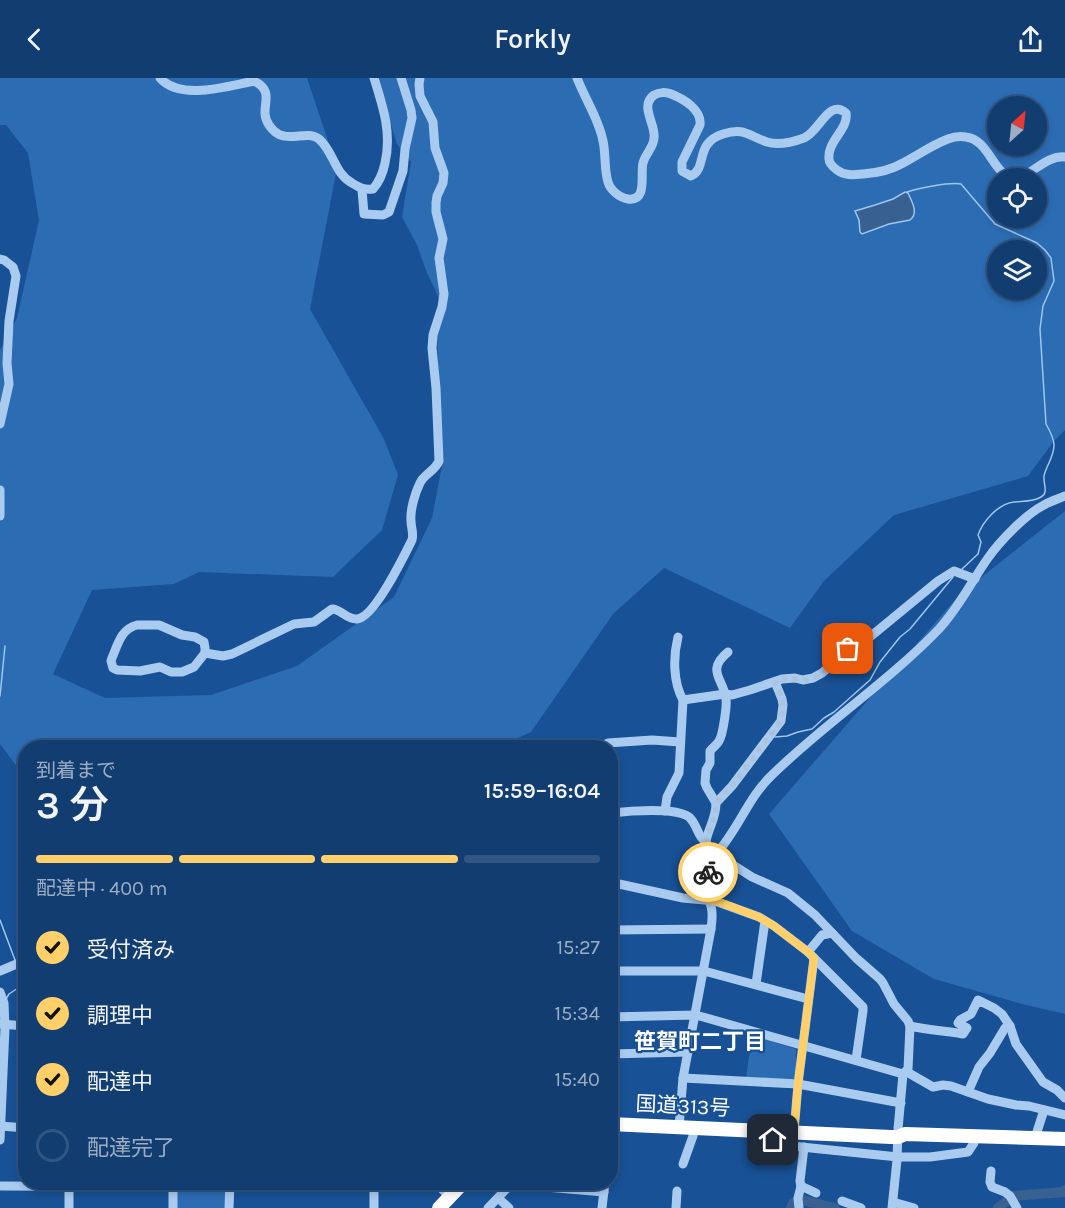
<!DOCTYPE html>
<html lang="ja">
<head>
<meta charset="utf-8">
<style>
  body { margin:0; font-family:Karla,"Noto Sans JP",sans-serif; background:#1b4475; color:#f1f3f6; height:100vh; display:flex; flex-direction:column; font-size:22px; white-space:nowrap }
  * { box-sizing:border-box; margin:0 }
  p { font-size:20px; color:#9caec3 }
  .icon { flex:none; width:33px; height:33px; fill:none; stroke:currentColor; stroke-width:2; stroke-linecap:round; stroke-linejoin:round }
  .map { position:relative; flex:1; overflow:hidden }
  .drawer { position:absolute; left:18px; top:662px; width:600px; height:450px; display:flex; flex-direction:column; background:#123d70; border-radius:24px; box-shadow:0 3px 9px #0003,0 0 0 2px #315683 }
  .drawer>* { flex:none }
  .needle { width:39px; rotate:27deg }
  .tools { position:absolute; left:987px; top:18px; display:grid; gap:12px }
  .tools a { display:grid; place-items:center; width:60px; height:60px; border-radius:50%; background:#123d70; box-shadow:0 3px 9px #0003,0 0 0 2px #315683; font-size:30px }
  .pin { position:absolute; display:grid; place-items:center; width:51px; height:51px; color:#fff; margin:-26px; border-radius:12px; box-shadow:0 3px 9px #0006 }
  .courier { position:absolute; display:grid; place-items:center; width:60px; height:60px; margin:-30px; border:4px solid #ffd069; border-radius:50%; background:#fff; color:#222; box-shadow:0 2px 8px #0007 }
  .overview em { font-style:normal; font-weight:600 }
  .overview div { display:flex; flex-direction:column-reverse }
  .overview { display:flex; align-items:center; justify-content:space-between; height:102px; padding:0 18px }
  h1 { font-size:39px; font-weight:600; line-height:45px }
  .bar { display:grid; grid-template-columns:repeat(4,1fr); gap:9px 6px; align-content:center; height:72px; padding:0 18px }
  .bar i { height:8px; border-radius:4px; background:#315683 }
  .bar .on { background:#ffd069 }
  .bar p { grid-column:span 4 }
  ol { padding:0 18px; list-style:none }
  li { display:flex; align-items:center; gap:18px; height:66px }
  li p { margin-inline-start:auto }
  li .icon { padding:6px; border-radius:50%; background:#ffd069; color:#111; stroke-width:4 }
  li:last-child { color:#9caec3 }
  li i { width:33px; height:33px; border:3px solid #315683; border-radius:50% }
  header { display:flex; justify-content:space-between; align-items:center; height:78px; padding:0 18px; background:#123d70; font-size:27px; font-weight:600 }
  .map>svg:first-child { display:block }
  .green { fill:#2c6cb3; fill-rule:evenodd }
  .water { fill:#386192; stroke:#9cc6f3; stroke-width:1.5 }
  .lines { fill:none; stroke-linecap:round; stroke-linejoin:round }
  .stream { stroke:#9cc6f3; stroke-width:1.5 }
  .river { stroke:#386192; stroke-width:10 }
  .minor { stroke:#aacbf0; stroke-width:9 }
  .highway { stroke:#fff; stroke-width:14 }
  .done { stroke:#aec2da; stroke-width:6; stroke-dasharray:0 10.8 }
  .route { stroke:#ffd069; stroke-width:8 }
  .labels { text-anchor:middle; stroke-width:4.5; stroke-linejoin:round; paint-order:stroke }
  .street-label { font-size:21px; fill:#fff; stroke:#185195 }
  .neighbourhood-label { font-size:22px; font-weight:bold; fill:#fff; stroke:#185195 }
</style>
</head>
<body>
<header><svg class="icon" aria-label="back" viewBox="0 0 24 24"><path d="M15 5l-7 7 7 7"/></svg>Forkly<svg class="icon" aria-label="share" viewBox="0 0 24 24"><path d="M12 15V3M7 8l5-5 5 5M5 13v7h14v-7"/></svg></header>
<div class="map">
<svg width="1065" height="1130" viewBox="0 0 1065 1130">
  <rect width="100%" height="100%" fill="#185195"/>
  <g class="green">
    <path d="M 0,0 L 307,0 L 337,90 L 310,231 L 384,361 L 398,397 L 382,452 L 333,499 L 199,494 L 174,506 L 92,512 L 53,596 L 105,620 L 211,617 L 297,588 L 394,519 L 432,440 L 442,388 L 437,259 L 444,235 L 436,214 L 427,195 L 417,167 L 402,139 L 411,84 L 397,66 L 377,0 L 1065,0 L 1065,352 L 1054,363 L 1028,398 L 894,437 L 824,503 L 790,550 L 664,490 L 613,536 L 531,654 L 498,669 L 26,669 L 25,770 L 18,690 L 0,666 L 0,272 L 17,240 L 39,142 L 28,75 L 6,47 L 0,47 ZM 998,28 L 1036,28 L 1036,68 L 998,68 ZM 998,100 L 1036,100 L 1036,140 L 998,140 ZM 998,172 L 1036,172 L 1036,212 L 998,212 Z"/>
    <path d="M 1065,433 L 1065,936 L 1026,927 L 934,901 L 852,853 L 769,736 L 960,516 Z"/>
    <path d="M 716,778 L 733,790 L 721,822 L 712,818 L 710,816 L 714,782 Z"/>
    <path d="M 752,957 L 796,971 L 796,999 L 792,1002 L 746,1000 Z"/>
    <path d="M 177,1104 L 225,1104 L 225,1130 L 176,1130 Z"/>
  </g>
  <path class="water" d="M 905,114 L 908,115 C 912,124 919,135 910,142 L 889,146 L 862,156 L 860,154 L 859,142 L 855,133 L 875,127 L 893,121 Z"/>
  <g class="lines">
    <g class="stream">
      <path d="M 907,114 C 919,110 949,104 961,106 L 995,146 L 1037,165 L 1045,172 L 1051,180 L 1054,203 L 1043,228 L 1040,251 L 1046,346 C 1050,353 1054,360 1054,367 C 1054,379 1046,388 1044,398 C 1043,406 1049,415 1041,419 C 1033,424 1024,423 1014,424 C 998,426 983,443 978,457 L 981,464 L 978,476 L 961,492"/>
      <path d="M 0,618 L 5,568"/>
      <path d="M 775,659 L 787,658 L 798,654 L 812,651 L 824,640 L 834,634 L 870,602 L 880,584 L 900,559 L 910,551 L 953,499"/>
      <path d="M 0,842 L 15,882"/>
      <path d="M 6,921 L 9,916 L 21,908 L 21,903 L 17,889"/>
    </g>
    <g class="river">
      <path d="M 791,1130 L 793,1125 L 802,1122 L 835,1130"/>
      <path d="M 998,1130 L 1013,1118 L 1064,1114 L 1065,1112"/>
    </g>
    <g class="minor">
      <path d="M 160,0 C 180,23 228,8 254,3 C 278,15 257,30 269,47 C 284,70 305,50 319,61 C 334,74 334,95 352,105 C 360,110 364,112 373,111 C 380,103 383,95 385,85 C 392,55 383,29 374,0"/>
      <path d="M 577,0 C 585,21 599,41 603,63 C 606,76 604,92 608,104 C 610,112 620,120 628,121 C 648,124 640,96 643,85 C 645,76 654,69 654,60 C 656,46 639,28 654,17 C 659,14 666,14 671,16 C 684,21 702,32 700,47 L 682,84 L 682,93 L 691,98 C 708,90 694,65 723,56 C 745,49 748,58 767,64 C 779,68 793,64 804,60 C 819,54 829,20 846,35 C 849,51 827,63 829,81 C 829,85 833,89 837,92 C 845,98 853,97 863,96 C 877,95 891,92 903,85 C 918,77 932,67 948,61 C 953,59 960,58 966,59 C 989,62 992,94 1012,100"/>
      <path d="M 1018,100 C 1034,95 1047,77 1065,79"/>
      <path d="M 362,112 L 364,136 L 383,137 L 389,134 L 403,93 L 405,71 L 412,40 L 411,32 L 401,0"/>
      <path d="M 0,181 L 4,182 L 13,189 L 16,198 L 9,243 L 7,285 L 9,306 L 0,346"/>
      <path d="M 0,412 L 0,438"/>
      <path d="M 137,547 L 159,547 L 182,557 L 195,559 L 204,564 L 205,570 L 205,575 L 194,589 L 182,594 L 171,594 L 160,589 L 140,593 L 117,592 L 113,590 L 111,583 L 112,580 C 118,566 121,551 137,547 Z"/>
      <path d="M 205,575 L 223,578 L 232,576 L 294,546 L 314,544 L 332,531 C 341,531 347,542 357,541 C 374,540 404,478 412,462 C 414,455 411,450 411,443 C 410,432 415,415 420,405 C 424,396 435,393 439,383 L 436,310 L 432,270 L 433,257 L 442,229 L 444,216 L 439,180 L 443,161 L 436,134 L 436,125 L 437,118 L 443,105 L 444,95 L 435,70 L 433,44 L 420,18 L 419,6 L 420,0"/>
      <path d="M 683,622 L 725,616 L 732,617 L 750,612 L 782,601 L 795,600 L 803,602 L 813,600 L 822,595 L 837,582 L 842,575 L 859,568 L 938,503 L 954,493 L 975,501"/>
      <path d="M 560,669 L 565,666 L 581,669"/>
      <path d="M 595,669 L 602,668 L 608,665 L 652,662 L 680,664"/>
      <path d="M 716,725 L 707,710 L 705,705 L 706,692 L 710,685 L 710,673 C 713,669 717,667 719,663 C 723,657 727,628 726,621 C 724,601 705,593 728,574"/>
      <path d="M 665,733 L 667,719 L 679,695 L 683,622 C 673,604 673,579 678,559"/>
      <path d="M 610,736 L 611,735 C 628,733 676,729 689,739 C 695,744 697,753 701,759 C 705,763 709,767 710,774 C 711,786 707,799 706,811 C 705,818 709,822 711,828 C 713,835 712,844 711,851 L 683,1000 L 679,1049"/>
      <path d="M 706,763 C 709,748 716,741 716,725 L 732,708 L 781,643 L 783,627 L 782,621 L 775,604"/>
      <path d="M 710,774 L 719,778 L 752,799 L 788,815 L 815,837 L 856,880 L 880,901 L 883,905 L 894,926 L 908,943 L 910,948 L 908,991 L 903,996 L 898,1051 L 897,1082 L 892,1130"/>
      <path d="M 716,776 C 738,752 748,720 771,698 C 824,646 887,605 939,551 C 960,528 971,504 988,480 C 1000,463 1026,436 1044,427 C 1051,423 1058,421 1065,418"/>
      <path d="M 610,804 L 683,820 L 715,823 L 759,839 L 774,848 L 808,874 L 863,929 L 863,933 L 856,982"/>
      <path d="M 610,852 L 711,851"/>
      <path d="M 808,874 L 822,857 L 832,855"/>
      <path d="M 0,893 L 26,882"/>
      <path d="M 610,893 L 704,893 L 808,921"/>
      <path d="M 756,906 L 765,843"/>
      <path d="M 0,914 L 4,925 L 5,950 L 0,1062"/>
      <path d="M 610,939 L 695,937 L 703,939 L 903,996"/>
      <path d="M 0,946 L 26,948"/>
      <path d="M 910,948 C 928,952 945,953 963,956 L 967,950 L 958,945 L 960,942 L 971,936 L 978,922 L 994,930 L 1002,936 L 1010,948 L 1016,966 L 1043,1004 L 1057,1012 L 1065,1020"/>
      <path d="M 610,976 L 688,974"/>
      <path d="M 907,994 L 933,1009 L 943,1007 L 951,1008 L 988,1021 L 1016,1027 L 1029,1028 L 1065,1037"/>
      <path d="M 683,1000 L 798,1006 L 901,1025"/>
      <path d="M 968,1014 L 979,989 L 990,975 L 1005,950 L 1010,948"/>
      <path d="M 0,1048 L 26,1050"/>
      <path d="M 771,1053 L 773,1062 L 782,1067 L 898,1079 L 930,1079 L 968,1074 L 974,1065"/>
      <path d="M 794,1054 L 798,1006 L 814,880"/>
      <path d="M 1035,1060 L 1044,1032"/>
      <path d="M 610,1071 L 613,1046"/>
      <path d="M 683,1086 L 693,1058 L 694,1049"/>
      <path d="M 991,1093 L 990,1104 L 992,1109 L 1005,1114 L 1010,1118 L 1017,1130"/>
      <path d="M 69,1104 L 69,1130"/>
      <path d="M 374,1104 L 374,1130"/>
      <path d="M 435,1104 L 450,1119"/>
      <path d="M 0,1108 L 173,1109"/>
      <path d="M 801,1108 L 816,1115"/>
      <path d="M 498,1120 L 509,1130"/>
      <path d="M 842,1123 L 861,1130"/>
      <path d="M 893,1124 L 914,1130"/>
      <path d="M 173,1130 L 173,1105"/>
      <path d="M 229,1130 L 230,1104"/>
      <path d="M 488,1130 L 511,1106 L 604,1114"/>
      <path d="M 602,1130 L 605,1104"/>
      <path d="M 676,1130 L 677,1113"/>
      <path d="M 799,1130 L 798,1120 L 801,1108 L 800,1103 L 804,1069"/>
    </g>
    <g class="highway">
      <path d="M 610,1046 L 891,1059 L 898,1059 L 905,1056 L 1065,1061"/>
      <path d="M 439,1130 L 464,1104"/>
    </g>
  </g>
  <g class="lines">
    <path class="done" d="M 708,794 L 710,774 L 706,763 L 708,756 L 716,736 L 716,725 L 732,708 L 781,643 L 783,627 L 782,621 L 775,604 C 789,597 800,605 814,600 C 828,594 835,579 848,571"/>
    <path class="route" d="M 708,794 L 706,812 L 707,821 L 719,824 L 759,839 L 774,848 L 808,874 L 814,880 L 798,1006 L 794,1054 L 771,1053 L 773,1062"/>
  </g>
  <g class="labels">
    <g class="street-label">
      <text transform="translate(683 1028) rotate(3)" y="7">国道313号</text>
    </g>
    <g class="neighbourhood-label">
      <text x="700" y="971">笹賀町二丁目</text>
    </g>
  </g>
</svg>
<div class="tools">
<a><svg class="needle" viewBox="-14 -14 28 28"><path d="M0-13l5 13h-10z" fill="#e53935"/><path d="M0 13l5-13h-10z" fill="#9caec3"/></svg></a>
<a><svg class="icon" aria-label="locate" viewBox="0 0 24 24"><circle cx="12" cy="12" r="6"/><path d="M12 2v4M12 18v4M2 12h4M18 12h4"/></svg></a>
<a><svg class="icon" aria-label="layers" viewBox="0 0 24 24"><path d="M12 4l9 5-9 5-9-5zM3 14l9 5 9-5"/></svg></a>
</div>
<div class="pin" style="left:848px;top:571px;background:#ea580c"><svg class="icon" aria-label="bag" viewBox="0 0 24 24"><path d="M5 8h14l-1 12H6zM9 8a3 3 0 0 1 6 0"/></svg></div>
<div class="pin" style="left:773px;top:1062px;background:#1f2937"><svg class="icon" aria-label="home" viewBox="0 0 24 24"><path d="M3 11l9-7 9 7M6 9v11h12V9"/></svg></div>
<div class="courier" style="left:708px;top:794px"><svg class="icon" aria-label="bike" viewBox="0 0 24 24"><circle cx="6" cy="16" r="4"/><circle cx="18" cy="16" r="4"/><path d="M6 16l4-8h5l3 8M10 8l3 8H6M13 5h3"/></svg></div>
<section class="drawer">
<div class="overview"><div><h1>3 分</h1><p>到着まで</p></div><em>15:59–16:04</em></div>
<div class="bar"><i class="on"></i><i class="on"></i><i class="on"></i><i></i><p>配達中 · 400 m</p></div>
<ol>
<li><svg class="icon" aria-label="check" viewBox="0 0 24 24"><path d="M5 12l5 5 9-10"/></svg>受付済み<p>15:27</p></li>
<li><svg class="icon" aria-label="check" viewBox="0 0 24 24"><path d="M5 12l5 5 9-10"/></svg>調理中<p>15:34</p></li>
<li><svg class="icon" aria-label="check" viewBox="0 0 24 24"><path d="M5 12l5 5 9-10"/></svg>配達中<p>15:40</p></li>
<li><i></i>配達完了</li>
</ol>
</section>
</div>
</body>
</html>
